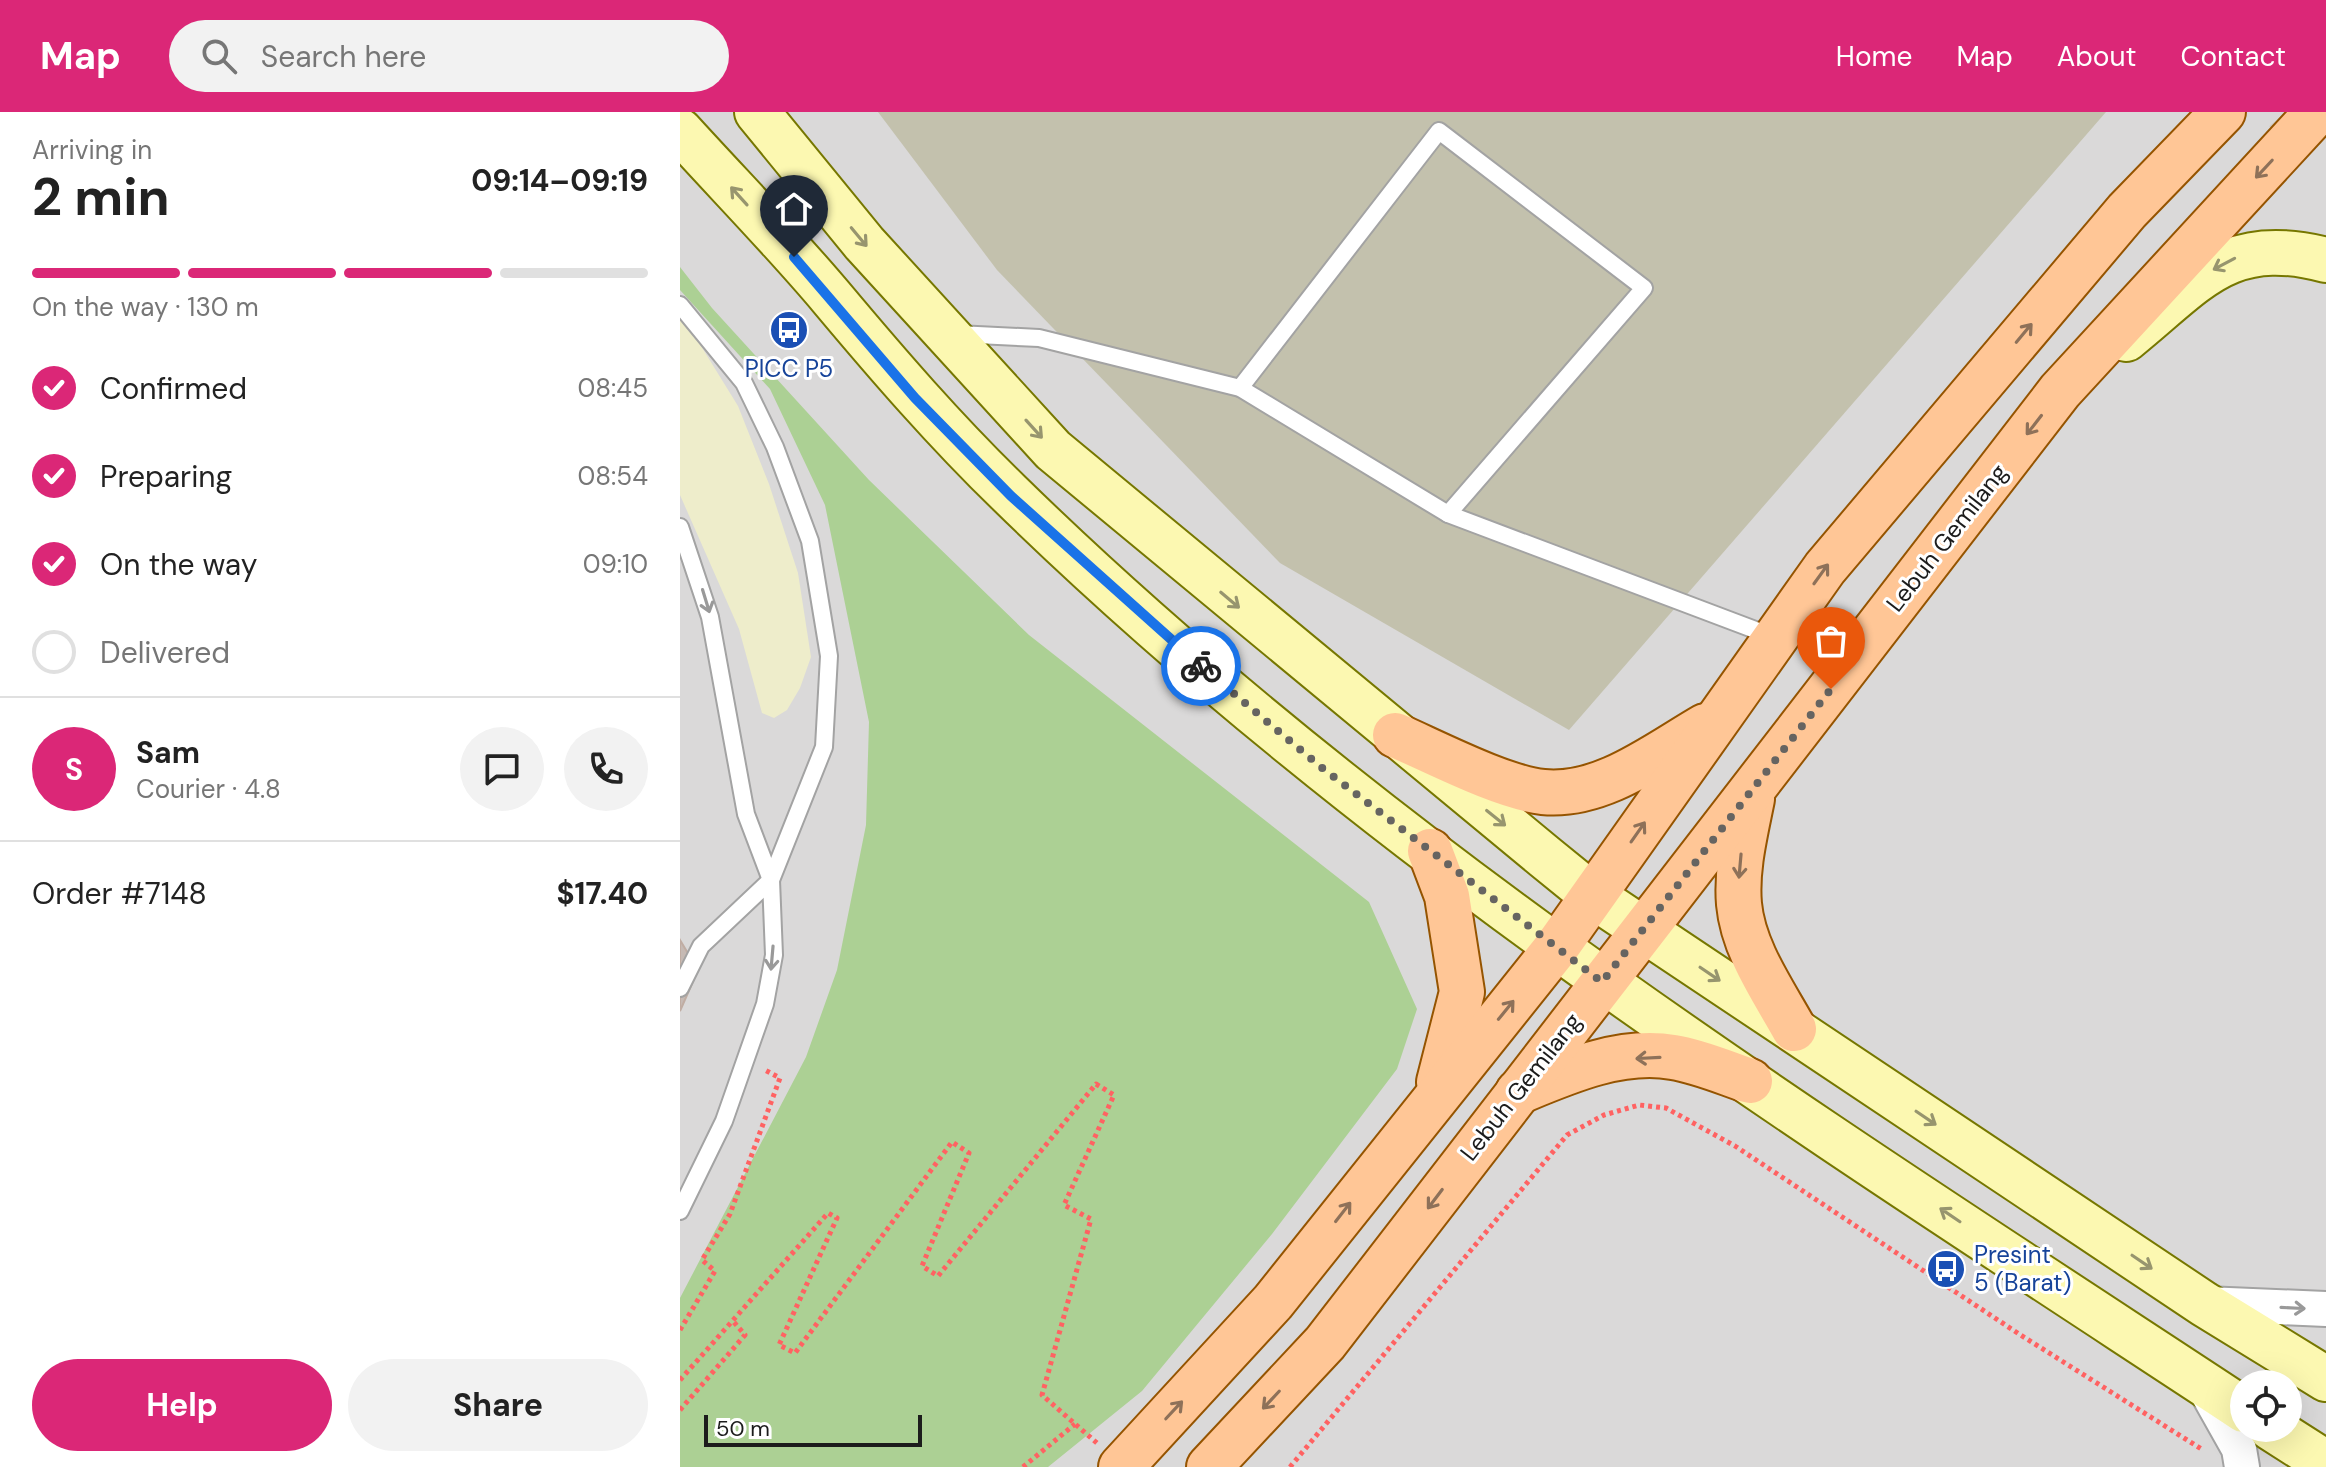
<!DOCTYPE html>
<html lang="en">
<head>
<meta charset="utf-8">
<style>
  body { margin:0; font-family:"DM Sans",sans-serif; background:#f2f2f2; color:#222; height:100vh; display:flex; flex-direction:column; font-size:30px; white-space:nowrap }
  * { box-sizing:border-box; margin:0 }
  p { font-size:26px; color:#767676 }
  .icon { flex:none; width:44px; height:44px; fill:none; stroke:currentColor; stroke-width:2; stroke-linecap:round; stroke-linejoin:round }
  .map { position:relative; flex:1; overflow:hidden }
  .drawer { display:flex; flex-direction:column; background:#fff; width:680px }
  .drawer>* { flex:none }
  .fabs { position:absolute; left:1550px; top:1258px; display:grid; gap:16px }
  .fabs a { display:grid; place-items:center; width:72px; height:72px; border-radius:50%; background:#fff; box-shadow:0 8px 32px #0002; font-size:40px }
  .scale { position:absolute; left:24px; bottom:20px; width:218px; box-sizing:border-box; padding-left:8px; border:4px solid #1c1c1c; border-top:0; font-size:22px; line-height:28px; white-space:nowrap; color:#1c1c1c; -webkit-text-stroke:6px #fff; paint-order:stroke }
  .pin { position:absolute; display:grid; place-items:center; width:68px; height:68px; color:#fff; margin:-82px -34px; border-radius:50% 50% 50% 0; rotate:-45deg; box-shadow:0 0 8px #0007 }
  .pin .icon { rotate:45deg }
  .courier { position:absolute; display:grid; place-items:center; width:80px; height:80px; margin:-40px; border:6px solid #1a73e8; border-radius:50%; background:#fff; color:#222; box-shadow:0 2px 10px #0007 }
  .summary em { font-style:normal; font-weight:700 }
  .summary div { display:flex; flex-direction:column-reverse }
  .summary { display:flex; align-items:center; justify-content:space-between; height:136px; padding:0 32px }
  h1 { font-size:52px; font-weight:700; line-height:60px }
  .bar { display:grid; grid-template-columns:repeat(4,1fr); gap:12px 8px; align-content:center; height:96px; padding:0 32px }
  .bar i { height:10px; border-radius:6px; background:#e0e0e0 }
  .bar .current { background:#db2777 }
  .bar p { grid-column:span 4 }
  .line { display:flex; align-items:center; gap:20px; padding:0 32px; border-top:2px solid #e0e0e0 }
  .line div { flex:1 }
  .round { display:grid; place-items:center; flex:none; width:84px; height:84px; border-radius:42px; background:#f2f2f2 }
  ol { padding:0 32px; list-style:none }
  li { display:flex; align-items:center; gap:24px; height:88px }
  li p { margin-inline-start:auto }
  li .icon { padding:8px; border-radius:50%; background:#db2777; color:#fff; stroke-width:4 }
  li:last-child { color:#767676 }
  li i { width:44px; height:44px; border:4px solid #e0e0e0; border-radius:50% }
  .button { display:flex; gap:16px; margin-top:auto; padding:16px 32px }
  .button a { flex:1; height:92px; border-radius:48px; background:#db2777; color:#fff; font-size:32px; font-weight:700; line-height:92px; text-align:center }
  .button a+a { background:#f2f2f2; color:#222 }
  header { display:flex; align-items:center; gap:48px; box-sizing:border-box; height:112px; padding:0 40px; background:#db2777; color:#fff }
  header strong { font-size:38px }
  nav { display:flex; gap:44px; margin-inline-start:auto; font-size:28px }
  .search { width:560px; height:72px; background:#f2f2f2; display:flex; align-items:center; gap:20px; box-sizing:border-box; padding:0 28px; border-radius:44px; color:#767676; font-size:30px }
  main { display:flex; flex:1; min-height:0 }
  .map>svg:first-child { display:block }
  .residential { fill:#dad9d9; fill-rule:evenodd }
  .construction { fill:#c3c1ad }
  .farmland { fill:#eeedcb }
  .forest { fill:#acd094 }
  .building { fill:#c6bab4; stroke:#c0ada3; stroke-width:2 }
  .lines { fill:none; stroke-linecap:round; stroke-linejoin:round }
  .secondary-tunnel { stroke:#cecac3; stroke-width:44; stroke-dasharray:44 22; stroke-linecap:butt }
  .lane-casing { stroke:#a3a3a3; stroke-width:20 }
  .street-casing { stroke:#a3a3a3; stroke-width:38 }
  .secondary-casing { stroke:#767700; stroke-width:48 }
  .primary-casing { stroke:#955400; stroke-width:48 }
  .path { stroke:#ff6262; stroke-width:5; stroke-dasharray:4 4; stroke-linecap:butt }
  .lane { stroke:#fff; stroke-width:16 }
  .street { stroke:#fff; stroke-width:34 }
  .secondary { stroke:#fcf8b1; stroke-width:44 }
  .primary { stroke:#ffc696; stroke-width:44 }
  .oneway { stroke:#8e7159 }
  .oneway2 { stroke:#97956e }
  .oneway3 { stroke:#999 }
  .done { stroke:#666461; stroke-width:8; stroke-dasharray:0 14.4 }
  .route { stroke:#1a73e8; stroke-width:10 }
  .labels { text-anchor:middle; stroke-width:6; stroke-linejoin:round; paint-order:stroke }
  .transit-label { font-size:24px; fill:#164399; stroke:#fff }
  .street-label { font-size:24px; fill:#1c1c1c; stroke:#fff }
</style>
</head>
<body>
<header>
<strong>Map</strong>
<div class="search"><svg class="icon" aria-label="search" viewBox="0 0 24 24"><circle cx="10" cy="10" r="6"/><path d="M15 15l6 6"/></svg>Search here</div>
<nav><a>Home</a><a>Map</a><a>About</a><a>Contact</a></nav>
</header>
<main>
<section class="drawer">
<div class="summary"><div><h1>2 min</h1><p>Arriving in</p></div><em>09:14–09:19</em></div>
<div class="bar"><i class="current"></i><i class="current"></i><i class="current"></i><i></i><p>On the way · 130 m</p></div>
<ol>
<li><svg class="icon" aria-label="check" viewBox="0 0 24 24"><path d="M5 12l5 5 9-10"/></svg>Confirmed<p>08:45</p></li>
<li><svg class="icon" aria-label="check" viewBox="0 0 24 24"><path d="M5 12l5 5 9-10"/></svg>Preparing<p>08:54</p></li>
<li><svg class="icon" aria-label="check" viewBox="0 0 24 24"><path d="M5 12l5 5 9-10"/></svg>On the way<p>09:10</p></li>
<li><i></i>Delivered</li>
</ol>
<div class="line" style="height:144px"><b class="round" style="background:#db2777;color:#fff">S</b><div><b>Sam</b><p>Courier · 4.8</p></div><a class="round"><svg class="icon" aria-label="chat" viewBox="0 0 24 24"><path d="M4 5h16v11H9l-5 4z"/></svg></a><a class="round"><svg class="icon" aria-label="phone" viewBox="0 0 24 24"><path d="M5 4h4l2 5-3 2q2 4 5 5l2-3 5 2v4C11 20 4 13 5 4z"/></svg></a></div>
<div class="line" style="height:104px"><div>Order #7148</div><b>$17.40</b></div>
<div class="button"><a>Help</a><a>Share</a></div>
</section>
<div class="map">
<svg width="1646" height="1355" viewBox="0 0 1646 1355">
  <rect width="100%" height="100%" fill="#eee9e1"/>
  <path class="residential" d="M 0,0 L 1646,0 L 1646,1355 L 0,1355 ZM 1564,1272 L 1608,1272 L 1608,1316 L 1564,1316 Z"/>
  <path class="construction" d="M 198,0 L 1426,0 L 889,618 L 600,451 L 317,158 Z"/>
  <path class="farmland" d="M 0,200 L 58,294 L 89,372 L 118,461 L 131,545 L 120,576 L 107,598 L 94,606 L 82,601 L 59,517 L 0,383 Z"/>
  <path class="forest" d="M 0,155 L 32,196 L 189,368 L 349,523 L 689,790 L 737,897 L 717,957 L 592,1122 L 462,1279 L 368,1355 L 0,1355 L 0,1186 L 126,945 L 157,858 L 186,713 L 189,610 L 145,393 L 90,277 L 0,178 Z"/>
  <path class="building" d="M 0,828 L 18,858 L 0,899 Z"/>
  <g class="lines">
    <path class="secondary-tunnel" d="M 1606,0 L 1646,47"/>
    <g class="lane-casing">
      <g id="lane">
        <path d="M 0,193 L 64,271 L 95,335 L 130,429 L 149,544 L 144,635 L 91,768 L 21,834 L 0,876"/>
        <path d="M 277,222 L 359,226 L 560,276 L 768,402 L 1094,525"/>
        <path d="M 560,276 L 759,19 L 964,176 L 768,402"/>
        <path d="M 0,415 L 30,505 L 66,702 L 91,768 L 94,843 L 85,892 L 44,1009 L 0,1099"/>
      </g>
    </g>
    <g class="street-casing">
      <g id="street">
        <path d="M 1525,1192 L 1646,1197"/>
        <path d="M 1523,1273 L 1559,1337 L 1562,1355"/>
      </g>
    </g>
    <g class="secondary-casing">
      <g id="secondary">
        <path d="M 77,0 L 184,131 L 373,338 L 865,745 L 913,784 L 1524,1192 L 1646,1267"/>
        <path d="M 0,19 C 50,74 103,128 151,185 C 208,253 265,319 329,381 C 697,741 1137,1017 1564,1298"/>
        <path d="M 1446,227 C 1518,169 1547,122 1646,148"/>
        <path d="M 1591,1316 L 1646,1351"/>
      </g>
    </g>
    <g class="primary-casing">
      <g id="primary">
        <path d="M 715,623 C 754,640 823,676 863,680 C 922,686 978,641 1025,614"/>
        <path d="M 1072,687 C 1065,722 1056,757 1059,792 C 1063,837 1093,879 1114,917"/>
        <path d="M 750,739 L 767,784 L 782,880 L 759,970"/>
        <path d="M 838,980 C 886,960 940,936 993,945 C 1019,949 1046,961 1070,969"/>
        <path d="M 441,1355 L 593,1190 L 876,836 L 1145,456 L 1447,99 L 1543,0"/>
        <path d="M 529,1355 L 645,1231 L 1380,279 L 1637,0"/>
      </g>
    </g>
    <g class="path">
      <path d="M 0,1218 L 35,1159 L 22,1148 L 50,1102 L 100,966 L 83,957"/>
      <path d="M 0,1268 L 148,1101 L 157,1106 L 99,1233 L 115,1241 L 272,1030 L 289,1041 L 242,1154 L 258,1164 L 416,972 L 434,983 L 384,1093 L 411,1107 L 362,1283 L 418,1332"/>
      <path d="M 0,1298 L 65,1223 L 53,1209"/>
      <path d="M 343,1355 L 395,1312"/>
      <path d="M 610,1355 L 887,1023 L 924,1003 L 959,993 L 986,996 L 1055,1034 L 1339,1222 L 1523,1338"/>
    </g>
    <use href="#lane" class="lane"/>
    <use href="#street" class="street"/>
    <use href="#secondary" class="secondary"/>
    <use href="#primary" class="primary"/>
  </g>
  <defs><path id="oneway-shaft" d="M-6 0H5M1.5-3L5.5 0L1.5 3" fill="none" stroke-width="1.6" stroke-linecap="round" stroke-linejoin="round" transform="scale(2)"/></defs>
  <g class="oneway">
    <use href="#oneway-shaft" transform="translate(1584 57) rotate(133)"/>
    <use href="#oneway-shaft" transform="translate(1344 221) rotate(-50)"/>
    <use href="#oneway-shaft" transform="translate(1354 313) rotate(128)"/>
    <use href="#oneway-shaft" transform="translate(1141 462) rotate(-54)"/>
    <use href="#oneway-shaft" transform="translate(958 720) rotate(-55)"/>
    <use href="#oneway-shaft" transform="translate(1060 754) rotate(95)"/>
    <use href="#oneway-shaft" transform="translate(826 898) rotate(-51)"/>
    <use href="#oneway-shaft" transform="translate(968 946) rotate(177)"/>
    <use href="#oneway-shaft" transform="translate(755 1087) rotate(127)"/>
    <use href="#oneway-shaft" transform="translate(663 1100) rotate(-52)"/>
    <use href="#oneway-shaft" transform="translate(591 1288) rotate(133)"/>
    <use href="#oneway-shaft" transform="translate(494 1298) rotate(-47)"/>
  </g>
  <g class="oneway2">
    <use href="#oneway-shaft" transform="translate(59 84) rotate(-132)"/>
    <use href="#oneway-shaft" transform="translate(179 125) rotate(50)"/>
    <use href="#oneway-shaft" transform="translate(1544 152) rotate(152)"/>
    <use href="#oneway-shaft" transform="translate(354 317) rotate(48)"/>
    <use href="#oneway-shaft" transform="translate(550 488) rotate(40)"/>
    <use href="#oneway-shaft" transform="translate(816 706) rotate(39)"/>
    <use href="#oneway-shaft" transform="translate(1030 862) rotate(34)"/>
    <use href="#oneway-shaft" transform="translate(1246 1006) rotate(34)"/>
    <use href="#oneway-shaft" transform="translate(1270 1103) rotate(-146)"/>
    <use href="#oneway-shaft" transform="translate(1462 1150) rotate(34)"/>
  </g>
  <g class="oneway3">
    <use href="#oneway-shaft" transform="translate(26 489) rotate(73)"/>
    <use href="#oneway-shaft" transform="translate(92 846) rotate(95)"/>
    <use href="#oneway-shaft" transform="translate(1613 1196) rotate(3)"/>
  </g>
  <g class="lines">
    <path class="done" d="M 521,554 L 641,655 L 922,870 L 1151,577"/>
    <path class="route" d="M 114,145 L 235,286 L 331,384 L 521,554"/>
  </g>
  <defs>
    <g id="bus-disc" transform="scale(2)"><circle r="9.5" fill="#1a4fb4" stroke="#fff"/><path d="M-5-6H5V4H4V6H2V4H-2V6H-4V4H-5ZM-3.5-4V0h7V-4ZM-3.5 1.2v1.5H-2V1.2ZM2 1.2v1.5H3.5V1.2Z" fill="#fff"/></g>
  </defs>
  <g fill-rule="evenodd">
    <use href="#bus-disc" x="109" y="218"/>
    <use href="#bus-disc" x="1266" y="1157"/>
  </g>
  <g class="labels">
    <g class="transit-label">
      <text x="109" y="265">PICC P5</text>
      <text x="1294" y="1151" text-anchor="start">Presint<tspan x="1294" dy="28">5 (Barat)</tspan></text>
    </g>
    <g class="street-label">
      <text transform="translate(1267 426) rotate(-52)" y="8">Lebuh Gemilang</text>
      <text transform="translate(841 975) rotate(-52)" y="8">Lebuh Gemilang</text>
    </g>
  </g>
</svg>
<div class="fabs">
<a><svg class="icon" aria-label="locate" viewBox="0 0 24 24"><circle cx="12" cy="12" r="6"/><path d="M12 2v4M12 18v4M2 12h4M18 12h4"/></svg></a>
</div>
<div class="scale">50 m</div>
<div class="pin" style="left:1151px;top:577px;background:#ea580c"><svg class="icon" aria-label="bag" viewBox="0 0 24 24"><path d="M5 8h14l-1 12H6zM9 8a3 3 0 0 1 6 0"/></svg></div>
<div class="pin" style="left:114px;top:145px;background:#1f2937"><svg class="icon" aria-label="home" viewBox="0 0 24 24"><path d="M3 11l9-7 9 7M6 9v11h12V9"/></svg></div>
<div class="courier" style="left:521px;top:554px"><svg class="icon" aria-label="bike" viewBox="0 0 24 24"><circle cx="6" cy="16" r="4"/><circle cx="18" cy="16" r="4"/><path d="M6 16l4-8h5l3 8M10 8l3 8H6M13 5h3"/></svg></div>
</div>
</main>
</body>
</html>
